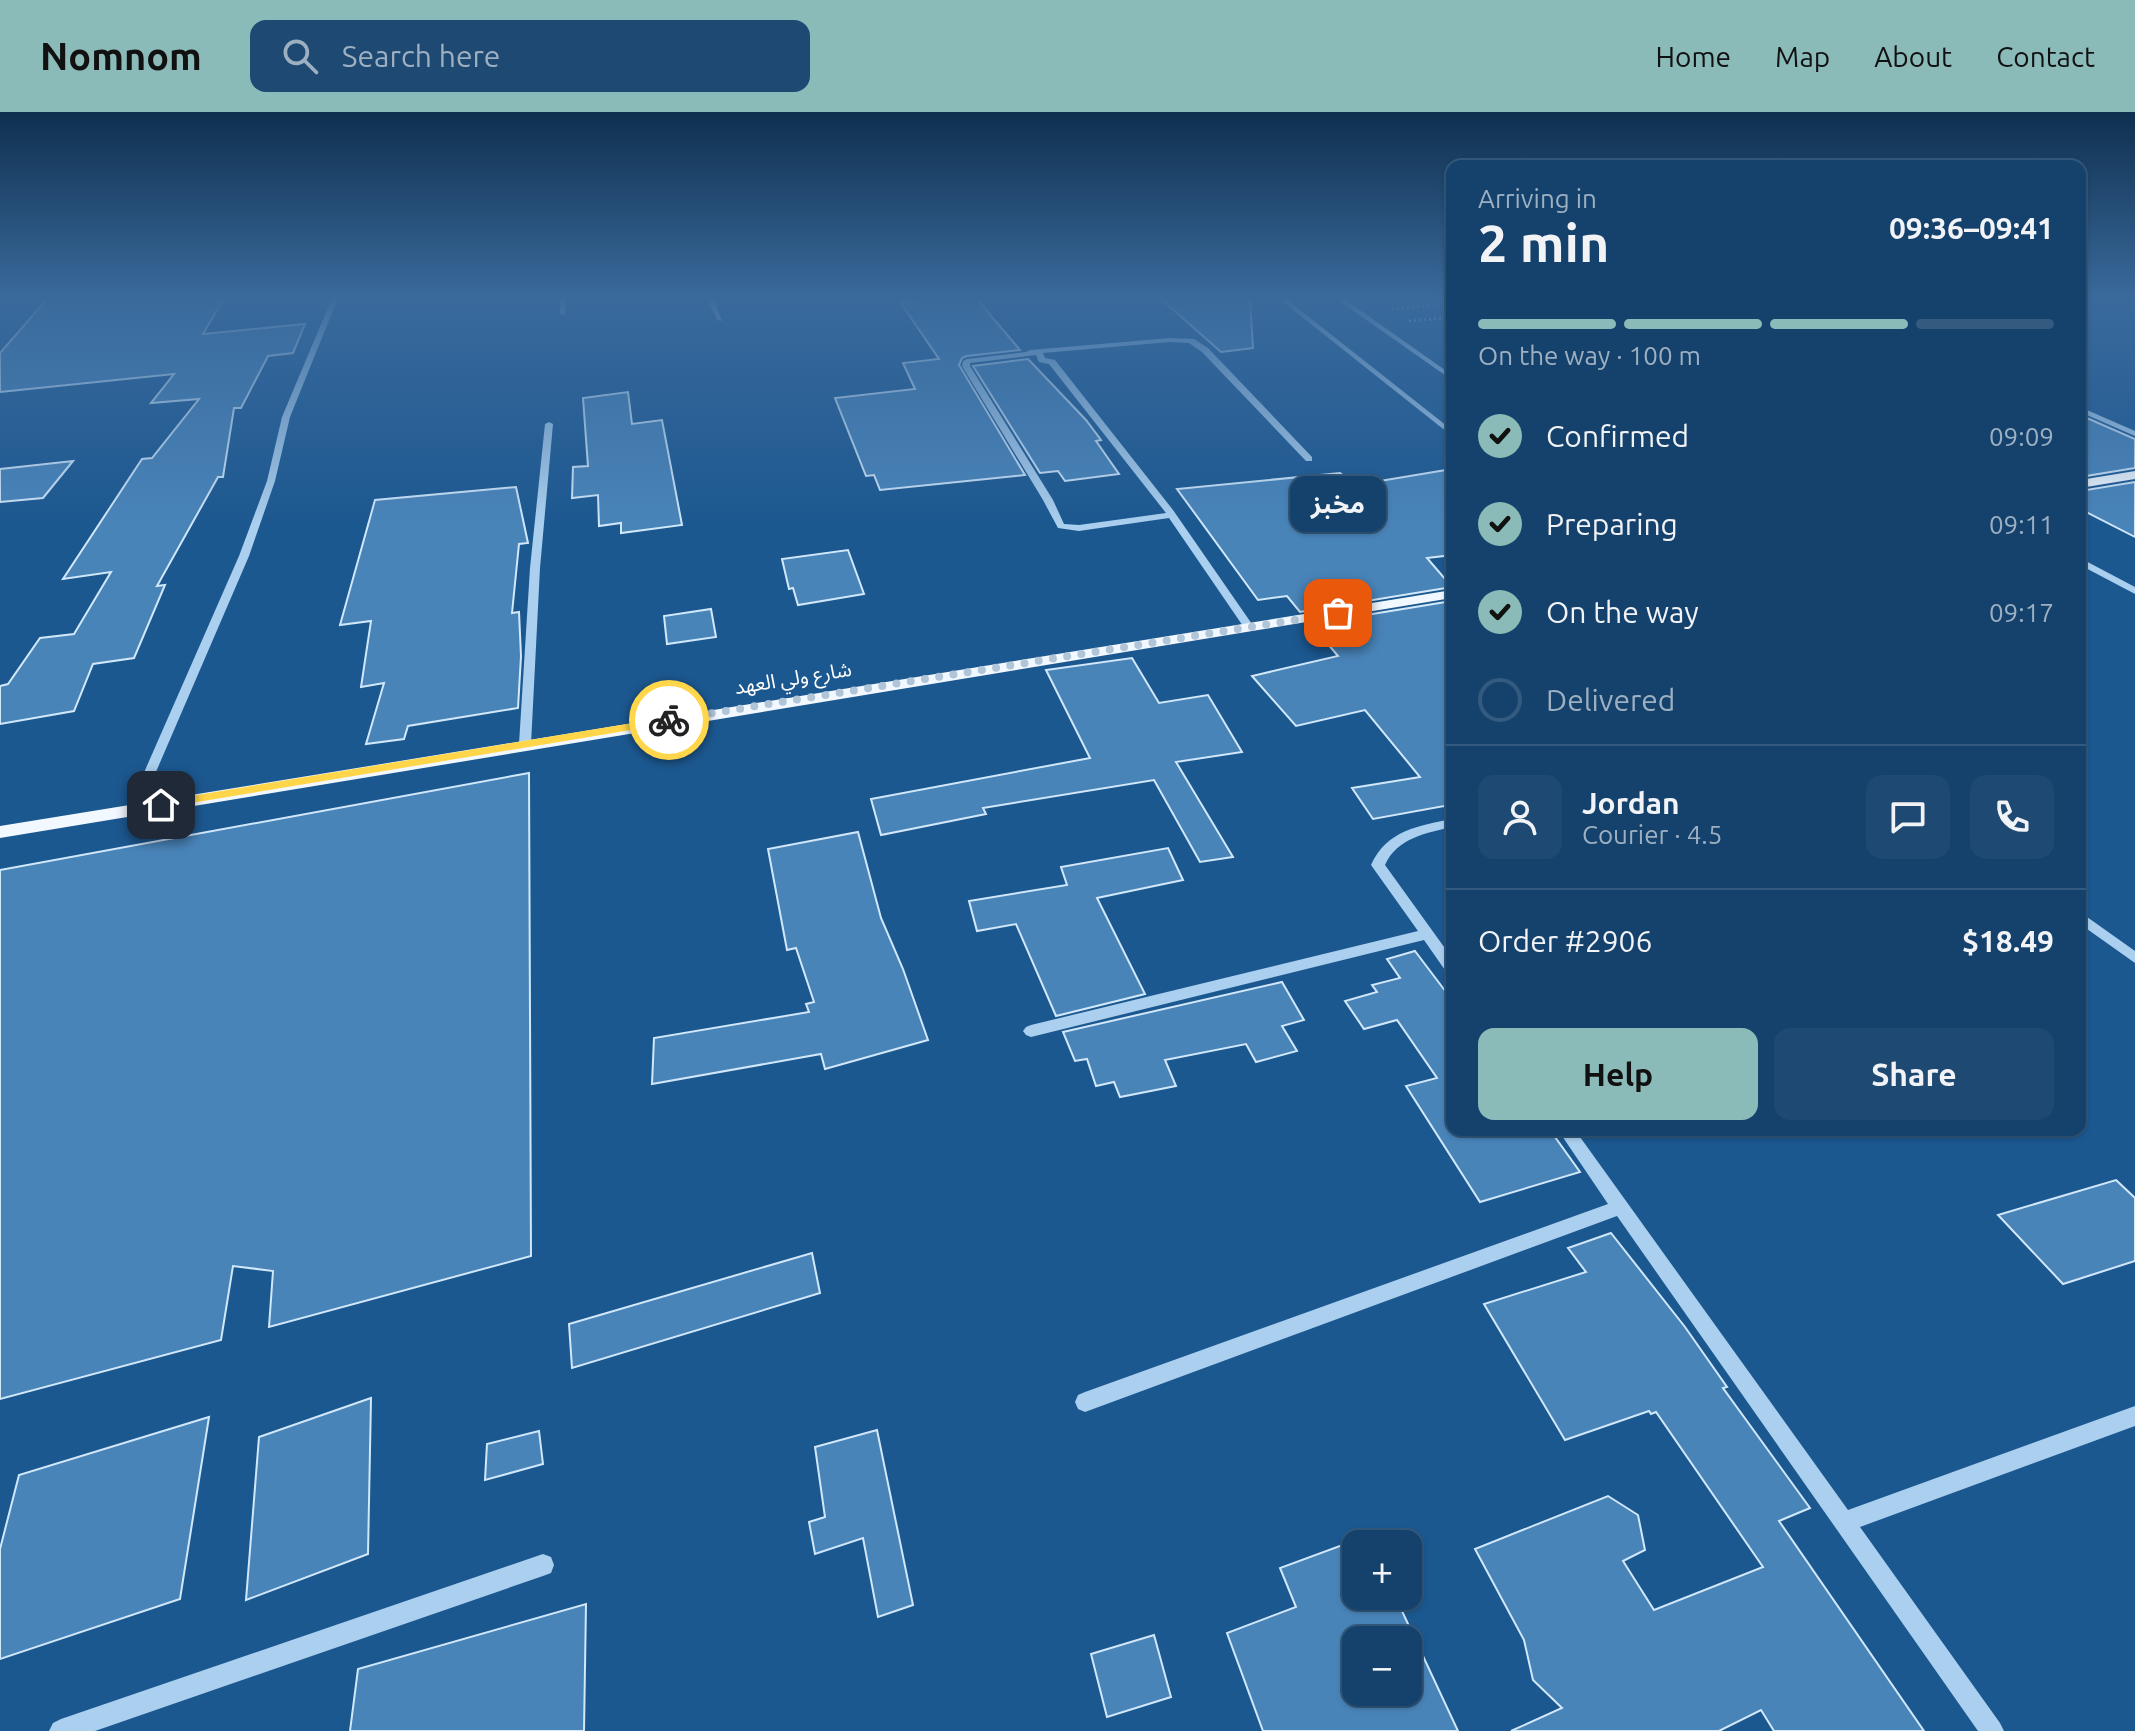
<!DOCTYPE html>
<html lang="en">
<head>
<meta charset="utf-8">
<style>
  body { margin:0; font-family:Ubuntu,"Noto Sans Arabic",sans-serif; background:#1e4972; color:#f1f3f6; height:100vh; display:flex; flex-direction:column; font-size:30px; white-space:nowrap }
  * { box-sizing:border-box; margin:0 }
  p { font-size:26px; color:#9db0c2 }
  .icon { flex:none; width:44px; height:44px; fill:none; stroke:currentColor; stroke-width:2; stroke-linecap:round; stroke-linejoin:round }
  .map { position:relative; flex:1; overflow:hidden }
  .drawer { position:absolute; left:1446px; top:48px; width:640px; height:976px; display:flex; flex-direction:column; background:#15426c; border-radius:16px; box-shadow:0 2px 6px #0004,0 0 0 2px #345b7f }
  .drawer>* { flex:none }
  .controls { position:absolute; left:1342px; top:1418px; display:grid; gap:16px }
  .controls a { display:grid; place-items:center; width:80px; height:80px; border-radius:16px; background:#15426c; box-shadow:0 2px 6px #0004,0 0 0 2px #345b7f; font-size:40px }
  .pin { position:absolute; display:grid; place-items:center; width:68px; height:68px; color:#fff; margin:-34px; border-radius:16px; box-shadow:0 4px 12px #0006 }
  .courier { position:absolute; display:grid; place-items:center; width:80px; height:80px; margin:-40px; border:6px solid #ffd54a; border-radius:50%; background:#fff; color:#222; box-shadow:0 2px 10px #0007 }
  .bubble { position:absolute; height:56px; border-radius:16px; background:#15426c; box-shadow:0 2px 6px #0004,0 0 0 2px #345b7f; font-size:26px; font-weight:700; line-height:56px; text-align:center }
  .headline em { font-style:normal; font-weight:700 }
  .headline div { display:flex; flex-direction:column-reverse }
  .headline { display:flex; align-items:center; justify-content:space-between; height:136px; padding:0 32px }
  h1 { font-size:52px; font-weight:700; line-height:60px }
  .bar { display:grid; grid-template-columns:repeat(4,1fr); gap:12px 8px; align-content:center; height:96px; padding:0 32px }
  .bar i { height:10px; border-radius:6px; background:#345b7f }
  .bar .selected { background:#8bbbb9 }
  .bar p { grid-column:span 4 }
  .line { display:flex; align-items:center; gap:20px; padding:0 32px; border-top:2px solid #345b7f }
  .line div { flex:1 }
  .round { display:grid; place-items:center; flex:none; width:84px; height:84px; border-radius:16px; background:#1e4972 }
  ol { padding:0 32px; list-style:none }
  li { display:flex; align-items:center; gap:24px; height:88px }
  li p { margin-inline-start:auto }
  li .icon { padding:8px; border-radius:50%; background:#8bbbb9; color:#111; stroke-width:4 }
  li:last-child { color:#9db0c2 }
  li i { width:44px; height:44px; border:4px solid #345b7f; border-radius:50% }
  .action { display:flex; gap:16px; margin-top:auto; padding:16px 32px }
  .action a { flex:1; height:92px; border-radius:16px; background:#8bbbb9; color:#111; font-size:32px; font-weight:700; line-height:92px; text-align:center }
  .action a+a { background:#1e4972; color:#f1f3f6 }
  header { display:flex; align-items:center; gap:48px; box-sizing:border-box; height:112px; padding:0 40px; background:#8bbbb9; color:#111 }
  header strong { font-size:38px }
  nav { display:flex; gap:44px; margin-inline-start:auto; font-size:28px }
  .search { width:560px; height:72px; background:#1e4972; display:flex; align-items:center; gap:20px; box-sizing:border-box; padding:0 28px; border-radius:16px; color:#9db0c2; font-size:30px }
  .map>svg:first-child { display:block }
  .building { fill:#4984b9; stroke:#d1e7fa; stroke-width:2; fill-rule:evenodd }
  .lines { fill:none; stroke-linecap:round; stroke-linejoin:round }
  .path { stroke:#abcfee; stroke-width:3; stroke-dasharray:2 3; stroke-linecap:butt }
  .minor { fill:#abcfee; fill-rule:evenodd }
  .major { fill:#f2f8ff; fill-rule:evenodd }
  .route { fill:#ffd54a }
  .done { stroke:#b0c5d8; stroke-width:8; stroke-dasharray:0 14.4 }
  .labels { text-anchor:middle; stroke-width:7; stroke-linejoin:round; paint-order:stroke }
  .street-label { font-size:20px; fill:#fff; stroke:#1c5890 }
</style>
</head>
<body>
<header>
<strong>Nomnom</strong>
<div class="search"><svg class="icon" aria-label="search" viewBox="0 0 24 24"><circle cx="10" cy="10" r="6"/><path d="M15 15l6 6"/></svg>Search here</div>
<nav><a>Home</a><a>Map</a><a>About</a><a>Contact</a></nav>
</header>
<div class="map">
<svg width="2135" height="1619" viewBox="0 0 2135 1619">
  <rect width="100%" height="100%" fill="#1c5890"/>
  <g class="building">
    <path d="M 48,186 L 224,186 L 203,222 L 305,212 L 293,241 L 268,244 L 241,296 L 234,296 L 223,365 L 218,365 L 157,474 L 165,473 L 134,546 L 93,552 L 74,599 L 0,612 L 0,574 L 8,572 L 40,526 L 74,522 L 111,460 L 63,467 L 142,347 L 152,346 L 199,287 L 151,291 L 174,262 L 0,280 L 0,241 Z"/>
    <path d="M 933,186 L 976,186 L 1020,238 L 967,244 L 962,246 L 959,253 L 1025,363 L 880,378 L 874,363 L 866,364 L 835,286 L 915,277 L 903,251 L 939,247 L 900,190 Z"/>
    <path d="M 1160,186 L 1250,186 L 1253,236 L 1221,240 Z"/>
    <path d="M 1028,247 L 1086,308 L 1101,328 L 1096,329 L 1119,362 L 1065,369 L 1058,359 L 1040,361 L 973,254 Z"/>
    <path d="M 628,280 L 632,312 L 662,308 L 682,413 L 621,421 L 621,411 L 599,414 L 598,383 L 572,386 L 573,355 L 588,354 L 583,286 Z"/>
    <path d="M 2080,303 L 2135,327 L 2135,356 L 2080,365 Z"/>
    <path d="M 73,349 L 43,386 L 0,390 L 0,357 Z"/>
    <path d="M 1452,357 L 1452,443 L 1427,446 L 1452,475 L 1300,500 L 1287,484 L 1258,488 L 1177,377 L 1340,361 L 1356,373 Z"/>
    <path d="M 2135,370 L 2135,425 L 2080,397 L 2080,379 Z"/>
    <path d="M 516,375 L 528,431 L 519,432 L 512,501 L 519,500 L 521,544 L 518,596 L 408,614 L 404,627 L 366,632 L 384,571 L 361,575 L 371,509 L 340,513 L 375,388 Z"/>
    <path d="M 848,438 L 864,482 L 798,493 L 793,476 L 789,477 L 782,447 Z"/>
    <path d="M 1452,489 L 1452,703 L 1444,694 L 1373,707 L 1352,676 L 1420,665 L 1365,598 L 1296,614 L 1252,564 L 1338,544 L 1311,512 Z"/>
    <path d="M 711,497 L 716,525 L 667,532 L 664,504 Z"/>
    <path d="M 1132,546 L 1159,591 L 1208,583 L 1242,640 L 1176,650 L 1233,745 L 1200,750 L 1154,668 L 983,696 L 986,702 L 881,723 L 871,687 L 1090,646 L 1046,558 Z"/>
    <path d="M 529,661 L 531,1144 L 269,1215 L 273,1159 L 233,1154 L 221,1228 L 0,1287 L 0,758 Z"/>
    <path d="M 858,720 L 881,806 L 903,857 L 928,928 L 825,957 L 821,942 L 652,972 L 654,926 L 809,900 L 806,892 L 814,890 L 796,836 L 787,838 L 768,737 Z"/>
    <path d="M 1168,736 L 1183,768 L 1097,786 L 1145,882 L 1056,904 L 1016,812 L 977,819 L 969,789 L 1067,773 L 1061,755 Z"/>
    <path d="M 1415,839 L 1452,888 L 1452,1018 L 1550,1018 L 1580,1060 L 1480,1090 L 1406,974 L 1437,966 L 1397,908 L 1364,917 L 1345,889 L 1377,880 L 1372,873 L 1400,866 L 1387,847 Z"/>
    <path d="M 1282,870 L 1304,908 L 1282,914 L 1297,939 L 1256,950 L 1246,932 L 1165,948 L 1176,974 L 1120,985 L 1114,970 L 1096,974 L 1087,947 L 1075,949 L 1063,920 Z"/>
    <path d="M 2116,1068 L 2135,1086 L 2135,1149 L 2063,1172 L 1998,1103 Z"/>
    <path d="M 1611,1121 L 1685,1215 L 1727,1275 L 1723,1276 L 1810,1396 L 1779,1409 L 1924,1619 L 1774,1619 L 1761,1598 L 1719,1619 L 1511,1619 L 1562,1596 L 1533,1568 L 1524,1528 L 1475,1437 L 1608,1384 L 1638,1403 L 1645,1438 L 1623,1449 L 1654,1498 L 1763,1455 L 1656,1300 L 1651,1302 L 1649,1299 L 1565,1328 L 1484,1192 L 1586,1160 L 1568,1136 Z"/>
    <path d="M 812,1141 L 820,1181 L 572,1256 L 569,1212 Z"/>
    <path d="M 371,1286 L 368,1442 L 246,1488 L 259,1325 Z"/>
    <path d="M 209,1305 L 180,1487 L 0,1547 L 0,1437 L 19,1363 Z"/>
    <path d="M 877,1318 L 913,1493 L 878,1505 L 863,1426 L 815,1442 L 809,1410 L 825,1405 L 815,1335 Z"/>
    <path d="M 539,1319 L 543,1352 L 485,1368 L 487,1332 Z"/>
    <path d="M 1367,1424 L 1371,1432 L 1356,1432 L 1356,1484 L 1395,1484 L 1458,1619 L 1263,1619 L 1227,1521 L 1296,1495 L 1280,1456 ZM 1356,1528 L 1408,1528 L 1408,1580 L 1356,1580 Z"/>
    <path d="M 586,1492 L 584,1619 L 350,1619 L 358,1557 Z"/>
    <path d="M 1154,1523 L 1171,1585 L 1107,1605 L 1091,1542 Z"/>
  </g>
  <g class="lines">
    <g class="path">
      <path d="M 1392,197 L 1452,191"/>
      <path d="M 1409,209 L 1452,205"/>
    </g>
    <g class="minor">
      <path d="M 332,186 L 338,186 L 290,305 L 275,369 L 249,444 L 140,697 L 134,701 L 130,700 L 128,697 L 239,444 L 267,369 L 282,305 Z"/>
      <path d="M 560,186 L 566,186 L 565,203 L 560,202 Z"/>
      <path d="M 707,186 L 713,186 L 722,209 L 717,208 Z"/>
      <path d="M 1278,186 L 1285,186 L 1452,318 L 1452,324 Z"/>
      <path d="M 1335,186 L 1343,186 L 1452,263 L 1452,268 Z"/>
      <path d="M 1170,226 L 1194,227 L 1208,236 L 1312,345 L 1312,349 L 1306,349 L 1202,240 L 1189,231 L 1170,230 L 1043,241 L 1045,246 L 1055,248 L 1173,398 L 1254,515 L 1253,517 L 1245,517 L 1169,406 L 1079,419 L 1058,416 L 1043,388 L 962,254 L 963,249 L 967,247 L 1026,240 L 1030,238 ZM 1036,243 L 1039,250 L 1049,252 L 1166,401 L 1079,413 L 1064,412 L 1053,388 L 970,254 L 970,251 Z"/>
      <path d="M 2080,295 L 2135,319 L 2135,324 L 2080,300 Z"/>
      <path d="M 549,310 L 553,312 L 540,456 L 531,632 L 525,636 L 519,632 L 530,456 L 545,312 Z"/>
      <path d="M 2080,446 L 2135,475 L 2135,482 L 2080,453 Z"/>
      <path d="M 1452,707 L 1452,715 C 1426,721 1397,726 1385,753 L 1452,846 L 1452,862 L 1447,861 L 1424,828 L 1031,925 L 1026,923 L 1023,919 L 1026,915 L 1031,913 L 1418,819 L 1371,753 C 1387,718 1418,714 1452,707 Z"/>
      <path d="M 2080,800 L 2135,839 L 2135,851 L 2080,812 Z"/>
      <path d="M 1558,1018 L 1575,1018 L 1848,1398 L 2135,1294 L 2135,1314 L 1860,1415 L 2000,1611 L 2004,1619 L 1978,1619 L 1617,1104 L 1085,1300 L 1078,1297 L 1075,1290 L 1078,1283 L 1085,1280 L 1608,1092 Z"/>
      <path d="M 543,1442 L 551,1445 L 554,1453 L 551,1461 L 543,1464 L 95,1619 L 49,1619 L 53,1611 L 61,1607 Z"/>
    </g>
    <g class="major">
      <path d="M 2135,359 L 2135,367 L 2080,376 L 2080,368 Z"/>
      <path d="M 1452,478 L 1452,486 L 0,726 L 0,714 Z"/>
    </g>
  </g>
  <linearGradient id="sky" x2="0" y2="1"><stop stop-color="#0f304f"/><stop offset="0.45" stop-color="#3a6a9c"/><stop offset="1" stop-color="#3a6a9c" stop-opacity="0"/></linearGradient>
  <rect width="2135" height="413" fill="url(#sky)"/>
  <path class="route" d="M 669,605 L 675,608 L 673,611 L 161,696 L 155,693 L 161,689 Z"/>
  <g class="lines">
    <path class="done" d="M 669,608 L 1338,501"/>
  </g>
  <g class="labels">
    <g class="street-label">
      <text transform="translate(793 566) rotate(-9)" y="7">شارع ولي العهد</text>
    </g>
  </g>
</svg>
<div class="controls">
<a>+</a>
<a>−</a>
</div>
<div class="pin" style="left:1338px;top:501px;background:#ea580c"><svg class="icon" aria-label="bag" viewBox="0 0 24 24"><path d="M5 8h14l-1 12H6zM9 8a3 3 0 0 1 6 0"/></svg></div>
<div class="pin" style="left:161px;top:693px;background:#1f2937"><svg class="icon" aria-label="home" viewBox="0 0 24 24"><path d="M3 11l9-7 9 7M6 9v11h12V9"/></svg></div>
<div class="courier" style="left:669px;top:608px"><svg class="icon" aria-label="bike" viewBox="0 0 24 24"><circle cx="6" cy="16" r="4"/><circle cx="18" cy="16" r="4"/><path d="M6 16l4-8h5l3 8M10 8l3 8H6M13 5h3"/></svg></div>
<div class="bubble" style="left:1290px;top:364px;width:96px">مخبز</div>
<section class="drawer">
<div class="headline"><div><h1>2 min</h1><p>Arriving in</p></div><em>09:36–09:41</em></div>
<div class="bar"><i class="selected"></i><i class="selected"></i><i class="selected"></i><i></i><p>On the way · 100 m</p></div>
<ol>
<li><svg class="icon" aria-label="check" viewBox="0 0 24 24"><path d="M5 12l5 5 9-10"/></svg>Confirmed<p>09:09</p></li>
<li><svg class="icon" aria-label="check" viewBox="0 0 24 24"><path d="M5 12l5 5 9-10"/></svg>Preparing<p>09:11</p></li>
<li><svg class="icon" aria-label="check" viewBox="0 0 24 24"><path d="M5 12l5 5 9-10"/></svg>On the way<p>09:17</p></li>
<li><i></i>Delivered</li>
</ol>
<div class="line" style="height:144px"><a class="round"><svg class="icon" aria-label="person" viewBox="0 0 24 24"><circle cx="12" cy="8" r="4"/><path d="M4 21q1-7 8-7t8 7"/></svg></a><div><b>Jordan</b><p>Courier · 4.5</p></div><a class="round"><svg class="icon" aria-label="chat" viewBox="0 0 24 24"><path d="M4 5h16v11H9l-5 4z"/></svg></a><a class="round"><svg class="icon" aria-label="phone" viewBox="0 0 24 24"><path d="M5 4h4l2 5-3 2q2 4 5 5l2-3 5 2v4C11 20 4 13 5 4z"/></svg></a></div>
<div class="line" style="height:104px"><div>Order #2906</div><b>$18.49</b></div>
<div class="action"><a>Help</a><a>Share</a></div>
</section>
</div>
</body>
</html>
